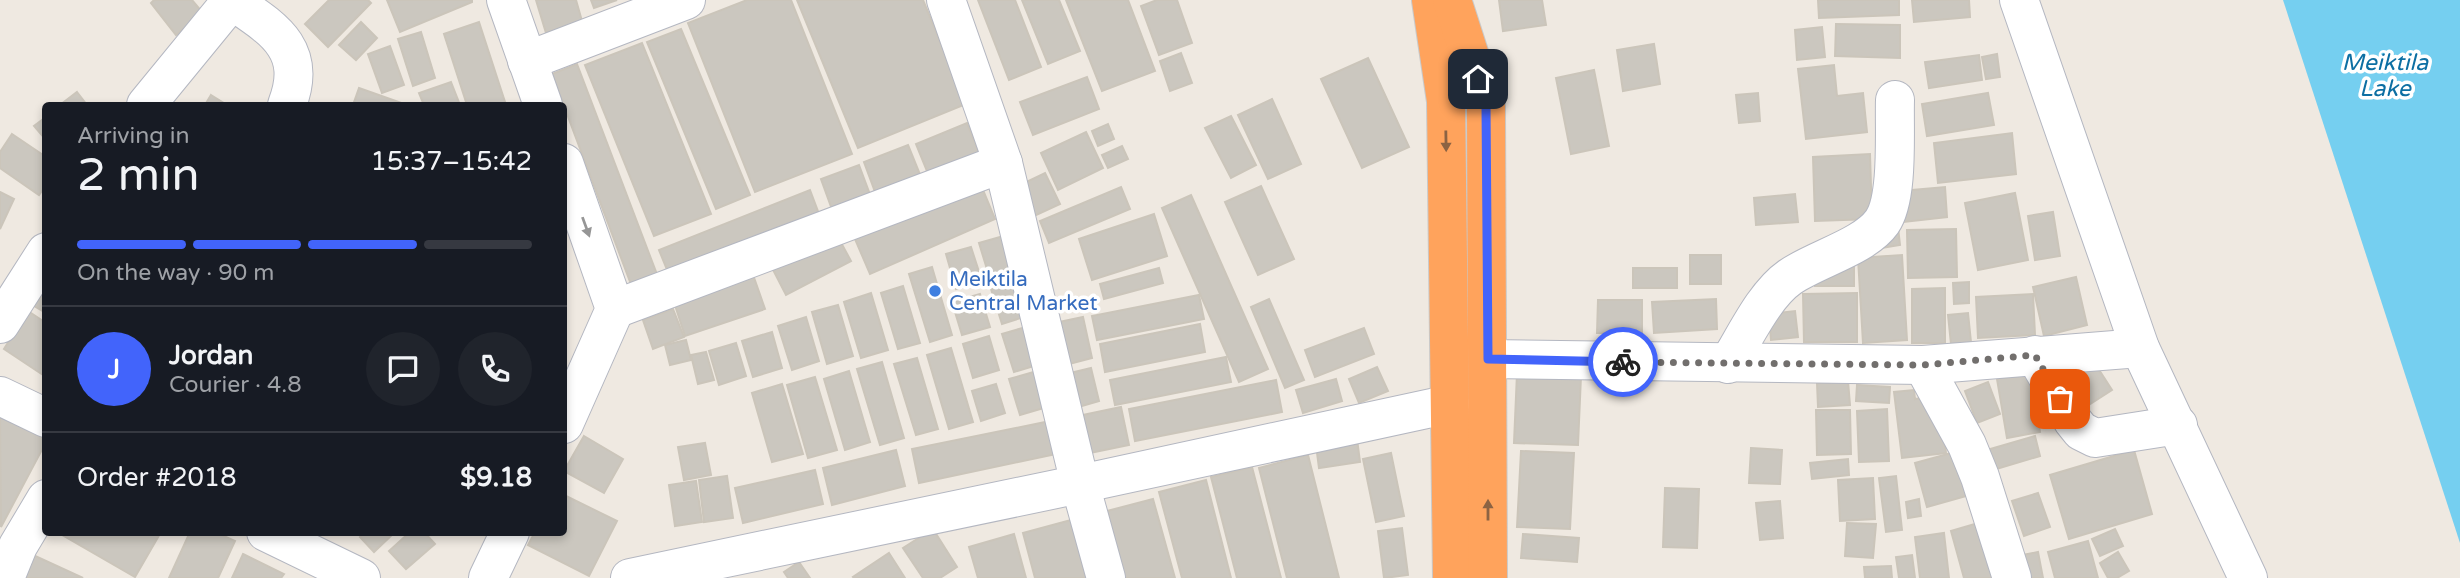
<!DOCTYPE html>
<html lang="en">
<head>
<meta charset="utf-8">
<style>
  body { margin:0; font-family:"Varela Round",sans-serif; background:#20242c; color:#f1f3f6; height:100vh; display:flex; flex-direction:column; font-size:26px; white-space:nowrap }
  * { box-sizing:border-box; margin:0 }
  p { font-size:23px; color:#9ea1a6 }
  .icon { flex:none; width:38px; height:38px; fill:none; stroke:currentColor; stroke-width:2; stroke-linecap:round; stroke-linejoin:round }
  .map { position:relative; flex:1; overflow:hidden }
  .sheet { position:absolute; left:42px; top:102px; width:525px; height:434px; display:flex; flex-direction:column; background:#171b24; border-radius:7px; box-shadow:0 4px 10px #0003 }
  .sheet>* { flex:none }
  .pin { position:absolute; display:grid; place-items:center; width:60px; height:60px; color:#fff; margin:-30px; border-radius:14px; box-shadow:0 4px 10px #0006 }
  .courier { position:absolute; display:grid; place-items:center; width:70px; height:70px; margin:-35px; border:5px solid #4264fb; border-radius:50%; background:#fff; color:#222; box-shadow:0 2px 9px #0007 }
  .overview em { font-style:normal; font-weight:600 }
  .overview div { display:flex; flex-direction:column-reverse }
  .overview { display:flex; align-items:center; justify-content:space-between; height:119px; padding:0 35px }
  h1 { font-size:46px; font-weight:600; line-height:52px }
  .bar { display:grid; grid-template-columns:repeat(4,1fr); gap:10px 7px; align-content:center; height:84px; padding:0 35px }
  .bar i { height:9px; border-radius:5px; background:#363941 }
  .bar .selected { background:#4264fb }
  .bar p { grid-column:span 4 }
  .line { display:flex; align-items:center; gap:18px; padding:0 35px; border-top:2px solid #363941 }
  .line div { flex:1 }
  .round { display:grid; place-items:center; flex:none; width:74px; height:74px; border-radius:37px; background:#20242c }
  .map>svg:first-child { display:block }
  .water { fill:#75cff0 }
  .building { fill:#cbc7bf; stroke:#cbc5ba; stroke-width:2 }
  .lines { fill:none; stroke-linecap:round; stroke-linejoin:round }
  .minor-casing { stroke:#b4b7c1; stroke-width:40 }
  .highway-casing { stroke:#c9c9c9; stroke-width:40 }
  .minor { stroke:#fff; stroke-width:38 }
  .highway { stroke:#ffa35c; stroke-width:38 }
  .oneway { fill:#8c6343 }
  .oneway2 { fill:#969696 }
  .done { stroke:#726f6d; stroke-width:7; stroke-dasharray:0 12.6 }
  .route { stroke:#4264fb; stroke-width:9 }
  .shop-dot { fill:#3f7fe0; stroke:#fff; stroke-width:2.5 }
  .labels { text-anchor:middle; stroke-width:7; stroke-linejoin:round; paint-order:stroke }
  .shop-label { font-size:21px; fill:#366cbe; stroke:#fff; text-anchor:start }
  .water-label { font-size:23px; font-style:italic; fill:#0d6fa3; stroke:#fff }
</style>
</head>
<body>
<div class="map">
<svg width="2460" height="578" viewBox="0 0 2460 578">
  <rect width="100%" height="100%" fill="#efe9e1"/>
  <path class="water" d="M 2283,0 L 2460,0 L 2460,543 Z"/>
  <g class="building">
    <path d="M 154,0 L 192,0 L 203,13 L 176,35 L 151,3 Z"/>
    <path d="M 329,0 L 368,0 L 371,3 L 328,47 L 305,24 Z"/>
    <path d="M 387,0 L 472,0 L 472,2 L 400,32 Z"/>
    <path d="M 536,0 L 576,0 L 582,21 L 546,33 Z"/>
    <path d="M 591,0 L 617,0 L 594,8 Z"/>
    <path d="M 747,0 L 791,0 L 852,154 L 755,192 L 688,23 Z"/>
    <path d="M 797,0 L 923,0 L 966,104 L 858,148 Z"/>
    <path d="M 978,0 L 1015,0 L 1041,67 L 1009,80 Z"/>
    <path d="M 1022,0 L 1059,0 L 1080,51 L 1048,64 Z"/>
    <path d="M 1066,0 L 1128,0 L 1155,71 L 1102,91 Z"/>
    <path d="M 1157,0 L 1177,0 L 1192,43 L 1159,55 L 1141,6 Z"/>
    <path d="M 1499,0 L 1542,0 L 1546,25 L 1503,31 Z"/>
    <path d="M 1818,0 L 1899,0 L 1899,15 L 1819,18 Z"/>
    <path d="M 1912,0 L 1969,0 L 1970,17 L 1914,22 Z"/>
    <path d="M 361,22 L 377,38 L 356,60 L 339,45 Z"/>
    <path d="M 479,22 L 506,105 L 467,105 L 444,34 Z"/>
    <path d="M 1836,24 L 1900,25 L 1900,58 L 1835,56 Z"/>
    <path d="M 1822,27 L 1825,57 L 1797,60 L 1795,30 Z"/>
    <path d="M 681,29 L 750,195 L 716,209 L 647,42 Z"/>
    <path d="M 421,32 L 435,78 L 413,86 L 398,39 Z"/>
    <path d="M 642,43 L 711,214 L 654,236 L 585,65 Z"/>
    <path d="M 1654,44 L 1660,84 L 1623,91 L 1617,50 Z"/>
    <path d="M 390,46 L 404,85 L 382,93 L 368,54 Z"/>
    <path d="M 1181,53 L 1192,83 L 1170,91 L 1160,61 Z"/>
    <path d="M 1997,54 L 2000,77 L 1986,79 L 1982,57 Z"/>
    <path d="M 1979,55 L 1982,80 L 1929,88 L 1925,62 Z"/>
    <path d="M 1368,58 L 1409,147 L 1362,168 L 1321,79 Z"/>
    <path d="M 577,64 L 661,285 L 635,295 L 552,74 Z"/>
    <path d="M 1834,65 L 1837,96 L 1863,93 L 1867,132 L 1806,139 L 1798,69 Z"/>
    <path d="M 1594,70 L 1609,146 L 1571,154 L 1556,78 Z"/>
    <path d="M 1087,77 L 1099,109 L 1033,135 L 1020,102 Z"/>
    <path d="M 451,82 L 460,105 L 424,105 L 419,93 Z"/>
    <path d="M 359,88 L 407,105 L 353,105 Z"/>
    <path d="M 77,92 L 87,105 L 60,105 Z"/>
    <path d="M 1758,93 L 1760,121 L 1739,123 L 1736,95 Z"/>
    <path d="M 1988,93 L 1994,125 L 1927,136 L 1922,104 Z"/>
    <path d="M 211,95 L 227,105 L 205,105 Z"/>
    <path d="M 1272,99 L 1301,164 L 1268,179 L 1238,115 Z"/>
    <path d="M 1231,116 L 1256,165 L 1231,178 L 1205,128 Z"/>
    <path d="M 46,117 L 46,140 L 34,126 Z"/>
    <path d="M 967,123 L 982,159 L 931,181 L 916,144 Z"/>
    <path d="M 1108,124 L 1114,139 L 1098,146 L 1092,131 Z"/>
    <path d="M 1086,132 L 1103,168 L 1058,190 L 1041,153 Z"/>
    <path d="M 2012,133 L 2016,174 L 1938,183 L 1934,143 Z"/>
    <path d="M 12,134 L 46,157 L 46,185 L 39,195 L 0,168 L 0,152 Z"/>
    <path d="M 908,145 L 923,182 L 878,200 L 864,162 Z"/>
    <path d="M 1122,146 L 1128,159 L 1108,168 L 1102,155 Z"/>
    <path d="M 1870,154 L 1872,219 L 1815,221 L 1813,157 Z"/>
    <path d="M 859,165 L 872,200 L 834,215 L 821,179 Z"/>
    <path d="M 1045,173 L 1060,204 L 1032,217 L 1018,186 Z"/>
    <path d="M 978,178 L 995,219 L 870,274 L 852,232 Z"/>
    <path d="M 1261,186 L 1294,259 L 1258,275 L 1225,202 Z"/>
    <path d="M 1121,187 L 1130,209 L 1049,243 L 1040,221 Z"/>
    <path d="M 1945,187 L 1947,217 L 1904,222 L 1901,191 Z"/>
    <path d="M 810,190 L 822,222 L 672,282 L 659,250 Z"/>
    <path d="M 0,192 L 14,199 L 0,229 Z"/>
    <path d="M 2015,193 L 2028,260 L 1978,270 L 1965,203 Z"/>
    <path d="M 1795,194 L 1798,222 L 1756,225 L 1754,198 Z"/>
    <path d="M 1191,195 L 1268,369 L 1239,382 L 1162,208 Z"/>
    <path d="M 2053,212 L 2060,256 L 2035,260 L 2028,216 Z"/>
    <path d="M 1154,214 L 1167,256 L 1092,280 L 1079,239 Z"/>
    <path d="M 1898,227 L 1900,245 L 1881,248 Z"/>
    <path d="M 833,228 L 851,261 L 786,295 L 769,262 Z"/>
    <path d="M 1956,229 L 1957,277 L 1908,278 L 1907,230 Z"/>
    <path d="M 1007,235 L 1017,271 L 990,279 L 979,243 Z"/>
    <path d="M 971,247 L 982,281 L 956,289 L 946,254 Z"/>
    <rect x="1690" y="255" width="31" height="29"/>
    <path d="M 1902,255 L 1907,340 L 1863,343 L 1858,258 Z"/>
    <path d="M 932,267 L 952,335 L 930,342 L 909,274 Z"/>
    <path d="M 1854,267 L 1854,286 L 1815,286 L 1815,268 Z"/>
    <path d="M 1159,268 L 1163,283 L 1104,299 L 1100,284 Z"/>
    <rect x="1633" y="268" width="44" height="20"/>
    <path d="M 751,269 L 765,309 L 685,336 L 672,296 Z"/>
    <path d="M 2076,277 L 2087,325 L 2044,336 L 2033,287 Z"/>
    <path d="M 1019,280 L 1030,315 L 1002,324 L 991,289 Z"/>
    <path d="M 1969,282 L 1969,303 L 1954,304 L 1953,283 Z"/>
    <path d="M 903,286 L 920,343 L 898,349 L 881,293 Z"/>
    <path d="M 46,288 L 46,313 L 34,306 Z"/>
    <path d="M 1945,288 L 1945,343 L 1912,343 L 1912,289 Z"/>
    <path d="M 871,293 L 888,350 L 861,358 L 844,302 Z"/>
    <path d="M 1857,293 L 1857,342 L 1804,342 L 1803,294 Z"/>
    <path d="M 980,294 L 990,327 L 962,335 L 952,302 Z"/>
    <path d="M 2033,294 L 2035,335 L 1978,338 L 1976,297 Z"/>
    <path d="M 1199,295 L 1204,319 L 1097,340 L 1092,316 Z"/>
    <path d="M 1269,299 L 1304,380 L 1285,388 L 1251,307 Z"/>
    <path d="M 1716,299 L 1717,329 L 1654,333 L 1652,302 Z"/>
    <path d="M 1598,300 L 1642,300 L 1642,333 L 1597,333 Z"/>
    <path d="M 838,305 L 853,356 L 827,364 L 812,312 Z"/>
    <path d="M 673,309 L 684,337 L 653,349 L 643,320 Z"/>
    <path d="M 28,311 L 46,323 L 46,377 L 4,349 Z"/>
    <path d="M 1795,311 L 1798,337 L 1771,340 L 1769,314 Z"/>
    <path d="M 1968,313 L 1971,342 L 1951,344 L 1948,315 Z"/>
    <path d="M 806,317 L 819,361 L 792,370 L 778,326 Z"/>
    <path d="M 1083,317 L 1092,358 L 1069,364 L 1059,322 Z"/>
    <path d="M 1200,324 L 1205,352 L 1105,372 L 1100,344 Z"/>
    <path d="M 1026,327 L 1037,365 L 1014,372 L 1002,334 Z"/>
    <path d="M 1364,328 L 1374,354 L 1315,377 L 1305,350 Z"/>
    <path d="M 772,332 L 782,368 L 753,377 L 742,341 Z"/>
    <path d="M 989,336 L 999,370 L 973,378 L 963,344 Z"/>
    <path d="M 686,340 L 691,360 L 670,365 L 665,345 Z"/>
    <path d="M 736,343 L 746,376 L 719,385 L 709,351 Z"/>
    <path d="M 951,348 L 973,422 L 949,429 L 927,355 Z"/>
    <path d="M 706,352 L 714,380 L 698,384 L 691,355 Z"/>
    <path d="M 1226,357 L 1231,382 L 1115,405 L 1110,380 Z"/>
    <path d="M 917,358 L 938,429 L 916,435 L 894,364 Z"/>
    <path d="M 882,362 L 904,438 L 880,445 L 857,369 Z"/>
    <path d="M 2094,362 L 2112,390 L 2090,404 L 2072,376 Z"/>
    <path d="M 1377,367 L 1388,391 L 1359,403 L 1349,379 Z"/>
    <path d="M 1091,368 L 1099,401 L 1075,408 L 1066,374 Z"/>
    <path d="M 849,371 L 870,442 L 845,450 L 824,379 Z"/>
    <path d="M 1037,371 L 1047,407 L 1020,415 L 1009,379 Z"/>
    <path d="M 1517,373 L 1581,376 L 1578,445 L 1514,443 Z"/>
    <path d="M 2029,373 L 2040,432 L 2007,438 L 1997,379 Z"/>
    <path d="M 815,377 L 837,450 L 808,458 L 787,385 Z"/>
    <path d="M 1336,379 L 1342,401 L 1303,413 L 1296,390 Z"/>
    <path d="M 1276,380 L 1282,412 L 1135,441 L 1129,409 Z"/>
    <path d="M 1848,381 L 1850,405 L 1818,407 L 1817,383 Z"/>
    <path d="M 1988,382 L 2000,414 L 1977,423 L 1965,391 Z"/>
    <path d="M 782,384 L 803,454 L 772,462 L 752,393 Z"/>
    <path d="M 996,384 L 1005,413 L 981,421 L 972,391 Z"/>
    <path d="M 1857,385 L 1890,387 L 1889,403 L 1856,401 Z"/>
    <path d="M 1914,390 L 1915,399 L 1928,397 L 1942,416 L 1946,453 L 1902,458 L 1894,392 Z"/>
    <path d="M 1121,407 L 1129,445 L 1080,455 L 1073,417 Z"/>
    <path d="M 1887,409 L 1889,461 L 1859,462 L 1857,411 Z"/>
    <path d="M 1816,410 L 1850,410 L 1851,454 L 1817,455 Z"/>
    <path d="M 0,412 L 46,435 L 46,442 L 1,527 Z"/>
    <path d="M 1055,420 L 1061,453 L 919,483 L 912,449 Z"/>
    <path d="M 584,436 L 623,459 L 604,493 L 564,471 Z"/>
    <path d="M 2035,436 L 2040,456 L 1993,470 L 1987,450 Z"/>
    <path d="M 1357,439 L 1360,462 L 1319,468 L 1316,445 Z"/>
    <path d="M 705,443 L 711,475 L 684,480 L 678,447 Z"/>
    <path d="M 1751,448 L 1782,450 L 1780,484 L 1749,483 Z"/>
    <path d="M 896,450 L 905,486 L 832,505 L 823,468 Z"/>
    <path d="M 2134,450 L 2152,514 L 2069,539 L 2050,475 Z"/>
    <path d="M 1521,451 L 1574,453 L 1570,529 L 1517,527 Z"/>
    <path d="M 1955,452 L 1966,496 L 1927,507 L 1915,463 Z"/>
    <path d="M 1391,453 L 1404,516 L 1376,522 L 1363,459 Z"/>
    <path d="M 1308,455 L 1339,578 L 1287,578 L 1259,468 Z"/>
    <path d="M 1848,459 L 1849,475 L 1812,479 L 1810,463 Z"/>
    <path d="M 1252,467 L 1281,578 L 1237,578 L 1211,477 Z"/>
    <path d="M 815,470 L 823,504 L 743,523 L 735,488 Z"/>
    <path d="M 727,476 L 733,518 L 704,522 L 699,480 Z"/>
    <path d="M 1896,476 L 1902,530 L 1886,532 L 1879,478 Z"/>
    <path d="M 1873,478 L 1875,519 L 1840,521 L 1838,480 Z"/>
    <path d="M 1206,480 L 1231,578 L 1182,578 L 1159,492 Z"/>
    <path d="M 696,481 L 702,522 L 675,526 L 669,485 Z"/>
    <path d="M 1665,488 L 1699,489 L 1697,548 L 1663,547 Z"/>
    <path d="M 2038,493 L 2050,527 L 2024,536 L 2012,501 Z"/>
    <path d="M 564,495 L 617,521 L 589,576 L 528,545 L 535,532 L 564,532 Z"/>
    <path d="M 1153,499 L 1175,578 L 1125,578 L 1107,511 Z"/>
    <path d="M 1919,499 L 1921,516 L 1908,518 L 1906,502 Z"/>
    <path d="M 1780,501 L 1783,538 L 1760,540 L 1756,503 Z"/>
    <path d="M 1071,520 L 1086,578 L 1035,578 L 1023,533 Z"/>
    <path d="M 1985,521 L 1996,578 L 1964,578 L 1951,531 Z"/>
    <path d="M 1847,523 L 1876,524 L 1873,558 L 1845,556 Z"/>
    <path d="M 1402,528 L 1408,575 L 1384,578 L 1378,531 Z"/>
    <path d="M 933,529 L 957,567 L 940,578 L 923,578 L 903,548 Z"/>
    <path d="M 2115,529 L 2123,546 L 2100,556 L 2092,539 Z"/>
    <path d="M 57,532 L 161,532 L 135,577 Z"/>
    <path d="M 190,532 L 215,532 L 235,541 L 218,578 L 169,578 Z"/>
    <path d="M 365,532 L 395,532 L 374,552 L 360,537 Z"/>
    <path d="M 410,532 L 424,532 L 435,544 L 406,569 L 389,551 Z"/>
    <path d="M 1944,533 L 1949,578 L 1920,578 L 1915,537 Z"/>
    <path d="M 1014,534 L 1026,578 L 978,578 L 969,547 Z"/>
    <path d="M 1523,534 L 1579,538 L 1577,562 L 1521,558 Z"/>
    <path d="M 2088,541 L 2098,578 L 2055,578 L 2048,552 Z"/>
    <path d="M 2038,552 L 2043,578 L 2016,578 L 2012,557 Z"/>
    <path d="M 2118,552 L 2129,571 L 2117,578 L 2108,578 L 2100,563 Z"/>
    <path d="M 889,553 L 905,578 L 854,578 L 853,577 Z"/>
    <path d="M 243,554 L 284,574 L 281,578 L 232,578 Z"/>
    <path d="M 33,555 L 83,578 L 22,578 Z"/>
    <path d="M 1912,555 L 1915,578 L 1899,578 L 1896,557 Z"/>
    <path d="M 799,562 L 810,578 L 788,578 L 784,572 Z"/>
    <path d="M 1891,566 L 1892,578 L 1865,578 L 1864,567 Z"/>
  </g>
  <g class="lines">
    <g class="minor-casing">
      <g id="minor">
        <path d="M 231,0 C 272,28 309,48 287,105"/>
        <path d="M 506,0 L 543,105"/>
        <path d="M 946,0 L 1003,163 L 1080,484 L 1106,578"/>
        <path d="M 2019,0 L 2140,348 L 2248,578"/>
        <path d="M 527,61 L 686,0"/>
        <path d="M 146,105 L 232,0"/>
        <path d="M 564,163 L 615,309 L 564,424"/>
        <path d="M 615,309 L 1003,163"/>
        <path d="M 0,324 L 46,252"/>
        <path d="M 2035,355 L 2073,421 L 2081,431 L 2095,438 L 2178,425"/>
        <path d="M 1488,359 L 1923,365 L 2140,348"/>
        <path d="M 1728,364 C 1745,337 1764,295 1790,277 C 1816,259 1864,247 1882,222 C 1899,198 1894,130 1895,100"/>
        <path d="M 1923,365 L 1967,445 L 1980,477 L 2012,578"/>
        <path d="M 0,396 L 46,418"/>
        <path d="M 266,532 L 361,578"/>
        <path d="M 5,578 L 18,546 L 46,499"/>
        <path d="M 488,578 L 510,532"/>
        <path d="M 630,578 L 1080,484 L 1450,404"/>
      </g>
    </g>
    <g class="highway-casing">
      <g id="highway">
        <path d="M 1431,0 L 1446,101 L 1452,578"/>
        <path d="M 1452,0 L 1486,106 L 1488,578"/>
      </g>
    </g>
    <use href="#minor" class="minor"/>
    <use href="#highway" class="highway"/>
  </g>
  <defs><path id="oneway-solid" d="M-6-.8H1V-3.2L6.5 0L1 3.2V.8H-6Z" transform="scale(1.75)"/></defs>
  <g class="oneway">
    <use href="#oneway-solid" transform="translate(1446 141) rotate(89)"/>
    <use href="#oneway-solid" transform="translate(1488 510) rotate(-90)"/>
  </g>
  <use class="oneway2" href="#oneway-solid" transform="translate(586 227) rotate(70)"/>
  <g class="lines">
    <path class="done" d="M 1623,362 L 1923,365 L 2035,355 L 2060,399"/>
    <path class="route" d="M 1478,79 L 1486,106 L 1488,359 L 1623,362"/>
  </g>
  <circle class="shop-dot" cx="935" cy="291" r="7"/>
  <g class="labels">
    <g class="shop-label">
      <text x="949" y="286">Meiktila<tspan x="949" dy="24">Central Market</tspan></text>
    </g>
    <g class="water-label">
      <text x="2385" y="70">Meiktila<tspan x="2385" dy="26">Lake</tspan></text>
    </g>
  </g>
</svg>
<div class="pin" style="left:2060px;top:399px;background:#ea580c"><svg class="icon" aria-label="bag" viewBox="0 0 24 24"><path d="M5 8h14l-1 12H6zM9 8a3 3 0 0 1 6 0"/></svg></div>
<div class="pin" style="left:1478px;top:79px;background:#1f2937"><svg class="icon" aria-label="home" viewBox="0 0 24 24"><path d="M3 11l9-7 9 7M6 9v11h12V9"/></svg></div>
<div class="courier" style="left:1623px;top:362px"><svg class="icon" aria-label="bike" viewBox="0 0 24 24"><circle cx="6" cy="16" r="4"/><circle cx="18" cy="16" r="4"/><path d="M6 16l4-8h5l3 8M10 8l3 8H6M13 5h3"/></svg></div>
<section class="sheet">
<div class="overview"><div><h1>2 min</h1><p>Arriving in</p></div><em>15:37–15:42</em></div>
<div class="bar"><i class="selected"></i><i class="selected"></i><i class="selected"></i><i></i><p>On the way · 90 m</p></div>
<div class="line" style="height:126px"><b class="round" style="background:#4264fb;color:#fff">J</b><div><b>Jordan</b><p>Courier · 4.8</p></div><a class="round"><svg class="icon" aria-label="chat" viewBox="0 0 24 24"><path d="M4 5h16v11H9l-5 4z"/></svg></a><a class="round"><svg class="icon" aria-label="phone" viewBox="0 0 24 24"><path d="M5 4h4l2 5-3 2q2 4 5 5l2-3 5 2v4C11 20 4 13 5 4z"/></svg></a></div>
<div class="line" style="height:91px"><div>Order #2018</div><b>$9.18</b></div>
</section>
</div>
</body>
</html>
